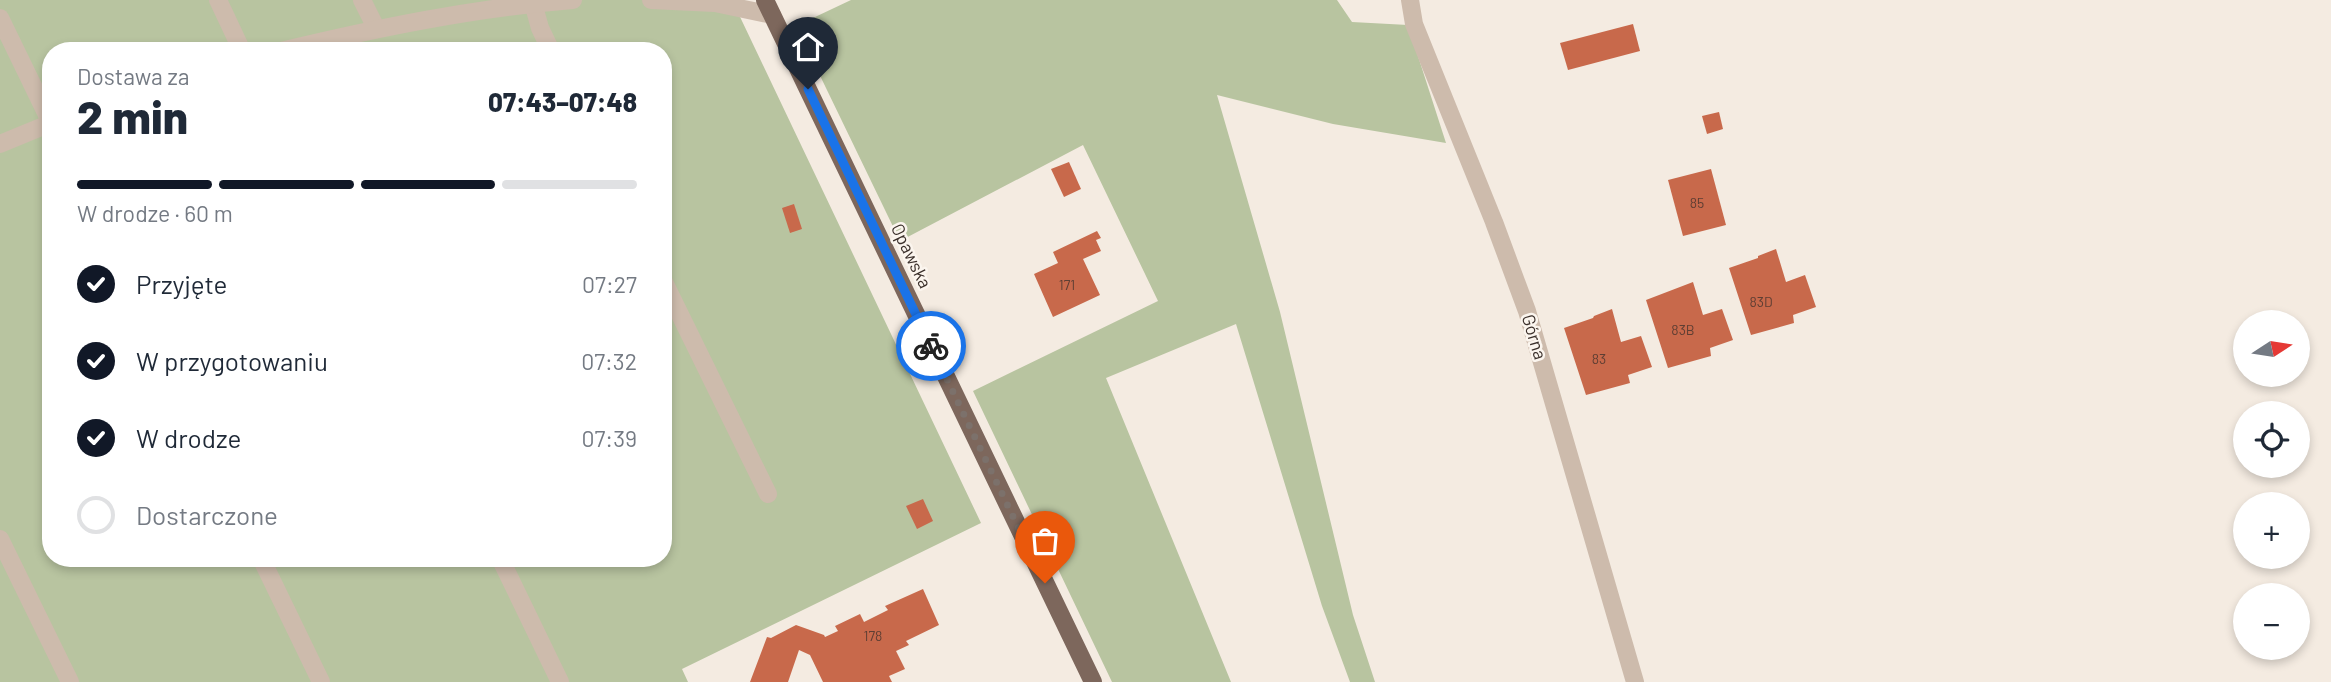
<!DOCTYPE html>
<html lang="pl">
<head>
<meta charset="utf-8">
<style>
  body { margin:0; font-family:Barlow,sans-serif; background:#f2f2f3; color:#1f2937; height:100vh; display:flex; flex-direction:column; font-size:26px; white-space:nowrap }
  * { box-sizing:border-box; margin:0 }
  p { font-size:23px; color:#747a83 }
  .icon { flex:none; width:38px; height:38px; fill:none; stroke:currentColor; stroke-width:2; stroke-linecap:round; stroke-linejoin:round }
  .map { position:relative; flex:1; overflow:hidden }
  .panel { position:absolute; left:42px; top:42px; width:630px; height:525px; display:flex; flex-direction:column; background:#fff; border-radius:28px; box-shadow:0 4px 10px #0003 }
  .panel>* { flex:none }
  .needle { width:46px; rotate:78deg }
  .fabs { position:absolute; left:2233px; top:310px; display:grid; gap:14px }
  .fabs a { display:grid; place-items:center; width:77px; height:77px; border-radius:50%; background:#fff; box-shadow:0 4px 10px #0003; font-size:35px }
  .pin { position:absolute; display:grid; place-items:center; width:60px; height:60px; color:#fff; margin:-72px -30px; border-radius:50% 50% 50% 0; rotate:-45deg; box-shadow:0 0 7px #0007 }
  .pin .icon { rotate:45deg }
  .courier { position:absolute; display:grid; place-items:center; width:70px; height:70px; margin:-35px; border:5px solid #1a73e8; border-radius:50%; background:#fff; color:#222; box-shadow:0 2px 9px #0007 }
  .headline em { font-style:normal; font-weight:800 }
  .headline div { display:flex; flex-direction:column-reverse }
  .headline { display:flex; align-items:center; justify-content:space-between; height:119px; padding:0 35px }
  h1 { font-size:46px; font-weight:800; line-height:52px }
  .bar { display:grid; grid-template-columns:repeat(4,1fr); gap:10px 7px; align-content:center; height:84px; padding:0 35px }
  .bar i { height:9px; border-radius:5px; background:#e0e1e3 }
  .bar .on { background:#111827 }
  .bar p { grid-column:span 4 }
  ol { padding:0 35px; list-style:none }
  li { display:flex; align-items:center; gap:21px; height:77px }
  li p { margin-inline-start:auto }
  li .icon { padding:7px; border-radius:50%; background:#111827; color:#fff; stroke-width:4 }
  li:last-child { color:#747a83 }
  li i { width:38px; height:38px; border:4px solid #e0e1e3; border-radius:50% }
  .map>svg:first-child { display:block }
  .green { fill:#b8c4a0; fill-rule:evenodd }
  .building { fill:#c8694b }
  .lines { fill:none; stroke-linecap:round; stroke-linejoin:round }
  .service { stroke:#cdbbac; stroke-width:18 }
  .minor { stroke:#cdbbac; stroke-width:18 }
  .primary { stroke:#7d675c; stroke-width:18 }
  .done { stroke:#7c716b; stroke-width:7; stroke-dasharray:0 12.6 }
  .route { stroke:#1a73e8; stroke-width:9 }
  .labels { text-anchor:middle; stroke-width:5; stroke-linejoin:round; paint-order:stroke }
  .number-label { font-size:14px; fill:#5e3e33 }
  .street-label { font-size:18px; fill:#3b302b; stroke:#fbf5ee }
</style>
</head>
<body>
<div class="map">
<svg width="2331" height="682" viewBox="0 0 2331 682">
  <rect width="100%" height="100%" fill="#f4ebe1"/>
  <g class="green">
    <path d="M 0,0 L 732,0 L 981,523 L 682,669 L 688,682 L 0,682 ZM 51,51 L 663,51 L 663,558 L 51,558 Z"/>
    <path d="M 851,0 L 1337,0 L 1352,22 L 1408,25 L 1446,143 L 1333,124 L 1217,95 L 1280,312 L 1353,615 L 1375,682 L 1350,682 L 1322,606 L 1236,324 L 1106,378 L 1231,682 L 1112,682 L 973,391 L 1158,301 L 1083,145 L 900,241 L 796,26 Z"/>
  </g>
  <g class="building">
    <path d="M 1633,24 L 1640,51 L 1568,70 L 1560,43 Z"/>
    <path d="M 1719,112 L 1723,129 L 1707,134 L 1702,116 Z"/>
    <path d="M 1069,162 L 1081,189 L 1064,197 L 1051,169 Z"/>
    <path d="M 1711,169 L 1726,225 L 1683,236 L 1668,180 Z"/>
    <path d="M 794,204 L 802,229 L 790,233 L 782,208 Z"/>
    <path d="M 1097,231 L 1101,238 L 1096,240 L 1101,251 L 1083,259 L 1100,295 L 1053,317 L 1034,274 L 1058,263 L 1053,252 Z"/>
    <path d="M 1776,249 L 1786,282 L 1805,275 L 1816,307 L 1793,315 L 1794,323 L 1751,335 L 1729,268 L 1758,258 L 1758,256 Z"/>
    <path d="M 1693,282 L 1703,315 L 1722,309 L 1733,340 L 1710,348 L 1711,356 L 1668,368 L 1646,300 Z"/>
    <path d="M 1612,309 L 1621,342 L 1641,336 L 1652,367 L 1628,375 L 1630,383 L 1586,395 L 1564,328 L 1593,318 L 1594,316 Z"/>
    <path d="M 923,499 L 933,521 L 917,529 L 906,506 Z"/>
    <path d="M 923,589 L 939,625 L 906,641 L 909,645 L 896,651 L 905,669 L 889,676 L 892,682 L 823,682 L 810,655 L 799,650 L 788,682 L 750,682 L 767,637 L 771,638 L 796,625 L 824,635 L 825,637 L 838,631 L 835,626 L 860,614 L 864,622 L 888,610 L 885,606 Z"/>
  </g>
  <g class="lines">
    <g class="service">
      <path d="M 218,0 L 242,51"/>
      <path d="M 362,0 L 376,28"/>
      <path d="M 651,0 L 715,3 L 772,15"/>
      <path d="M 533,3 L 540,28 L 551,51"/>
      <path d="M 0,18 L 51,123"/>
      <path d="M 281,51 C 377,28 474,8 573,0"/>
      <path d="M 0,144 L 51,123"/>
      <path d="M 663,280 L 768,494"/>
      <path d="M 0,539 L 70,682"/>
      <path d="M 261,558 L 321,682"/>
      <path d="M 500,558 L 560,682"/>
    </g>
    <path class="minor" d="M 1410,0 L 1414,24 L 1494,222 L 1527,311 L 1635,682"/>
    <path class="primary" d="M 765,0 L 1093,682"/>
  </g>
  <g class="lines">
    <path class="done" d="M 931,346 L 1045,583"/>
    <path class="route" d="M 808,89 L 931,346"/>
  </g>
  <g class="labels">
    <g class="number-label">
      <text x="1697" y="208">85</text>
      <text x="1067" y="290">171</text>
      <text x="1761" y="307">83D</text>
      <text x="1683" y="335">83B</text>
      <text x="1599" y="364">83</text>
      <text x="873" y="641">178</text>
    </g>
    <g class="street-label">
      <text transform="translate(911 256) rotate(64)" y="6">Opawska</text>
      <text transform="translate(1534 337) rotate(73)" y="6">Górna</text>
    </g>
  </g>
</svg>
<div class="fabs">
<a><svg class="needle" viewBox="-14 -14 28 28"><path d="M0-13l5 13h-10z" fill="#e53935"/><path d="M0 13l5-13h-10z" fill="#747a83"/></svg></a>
<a><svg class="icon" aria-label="locate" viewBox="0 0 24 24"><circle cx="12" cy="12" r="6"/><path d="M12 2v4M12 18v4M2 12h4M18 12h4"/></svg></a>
<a>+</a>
<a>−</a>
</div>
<div class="pin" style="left:1045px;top:583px;background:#ea580c"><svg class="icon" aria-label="bag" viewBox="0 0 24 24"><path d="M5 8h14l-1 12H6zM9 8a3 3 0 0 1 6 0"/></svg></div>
<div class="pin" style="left:808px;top:89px;background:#1f2937"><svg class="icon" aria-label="home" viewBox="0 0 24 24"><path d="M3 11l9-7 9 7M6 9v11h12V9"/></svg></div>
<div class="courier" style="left:931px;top:346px"><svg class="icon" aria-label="bike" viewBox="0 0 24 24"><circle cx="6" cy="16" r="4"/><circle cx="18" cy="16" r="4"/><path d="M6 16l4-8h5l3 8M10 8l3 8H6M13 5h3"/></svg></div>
<section class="panel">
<div class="headline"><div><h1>2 min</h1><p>Dostawa za</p></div><em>07:43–07:48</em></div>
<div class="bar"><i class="on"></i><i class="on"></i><i class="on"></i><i></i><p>W drodze · 60 m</p></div>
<ol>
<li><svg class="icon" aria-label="check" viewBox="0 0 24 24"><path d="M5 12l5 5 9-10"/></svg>Przyjęte<p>07:27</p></li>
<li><svg class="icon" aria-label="check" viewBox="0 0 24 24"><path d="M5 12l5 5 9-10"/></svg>W przygotowaniu<p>07:32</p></li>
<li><svg class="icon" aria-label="check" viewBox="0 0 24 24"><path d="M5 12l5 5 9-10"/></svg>W drodze<p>07:39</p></li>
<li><i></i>Dostarczone</li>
</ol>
</section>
</div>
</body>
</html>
